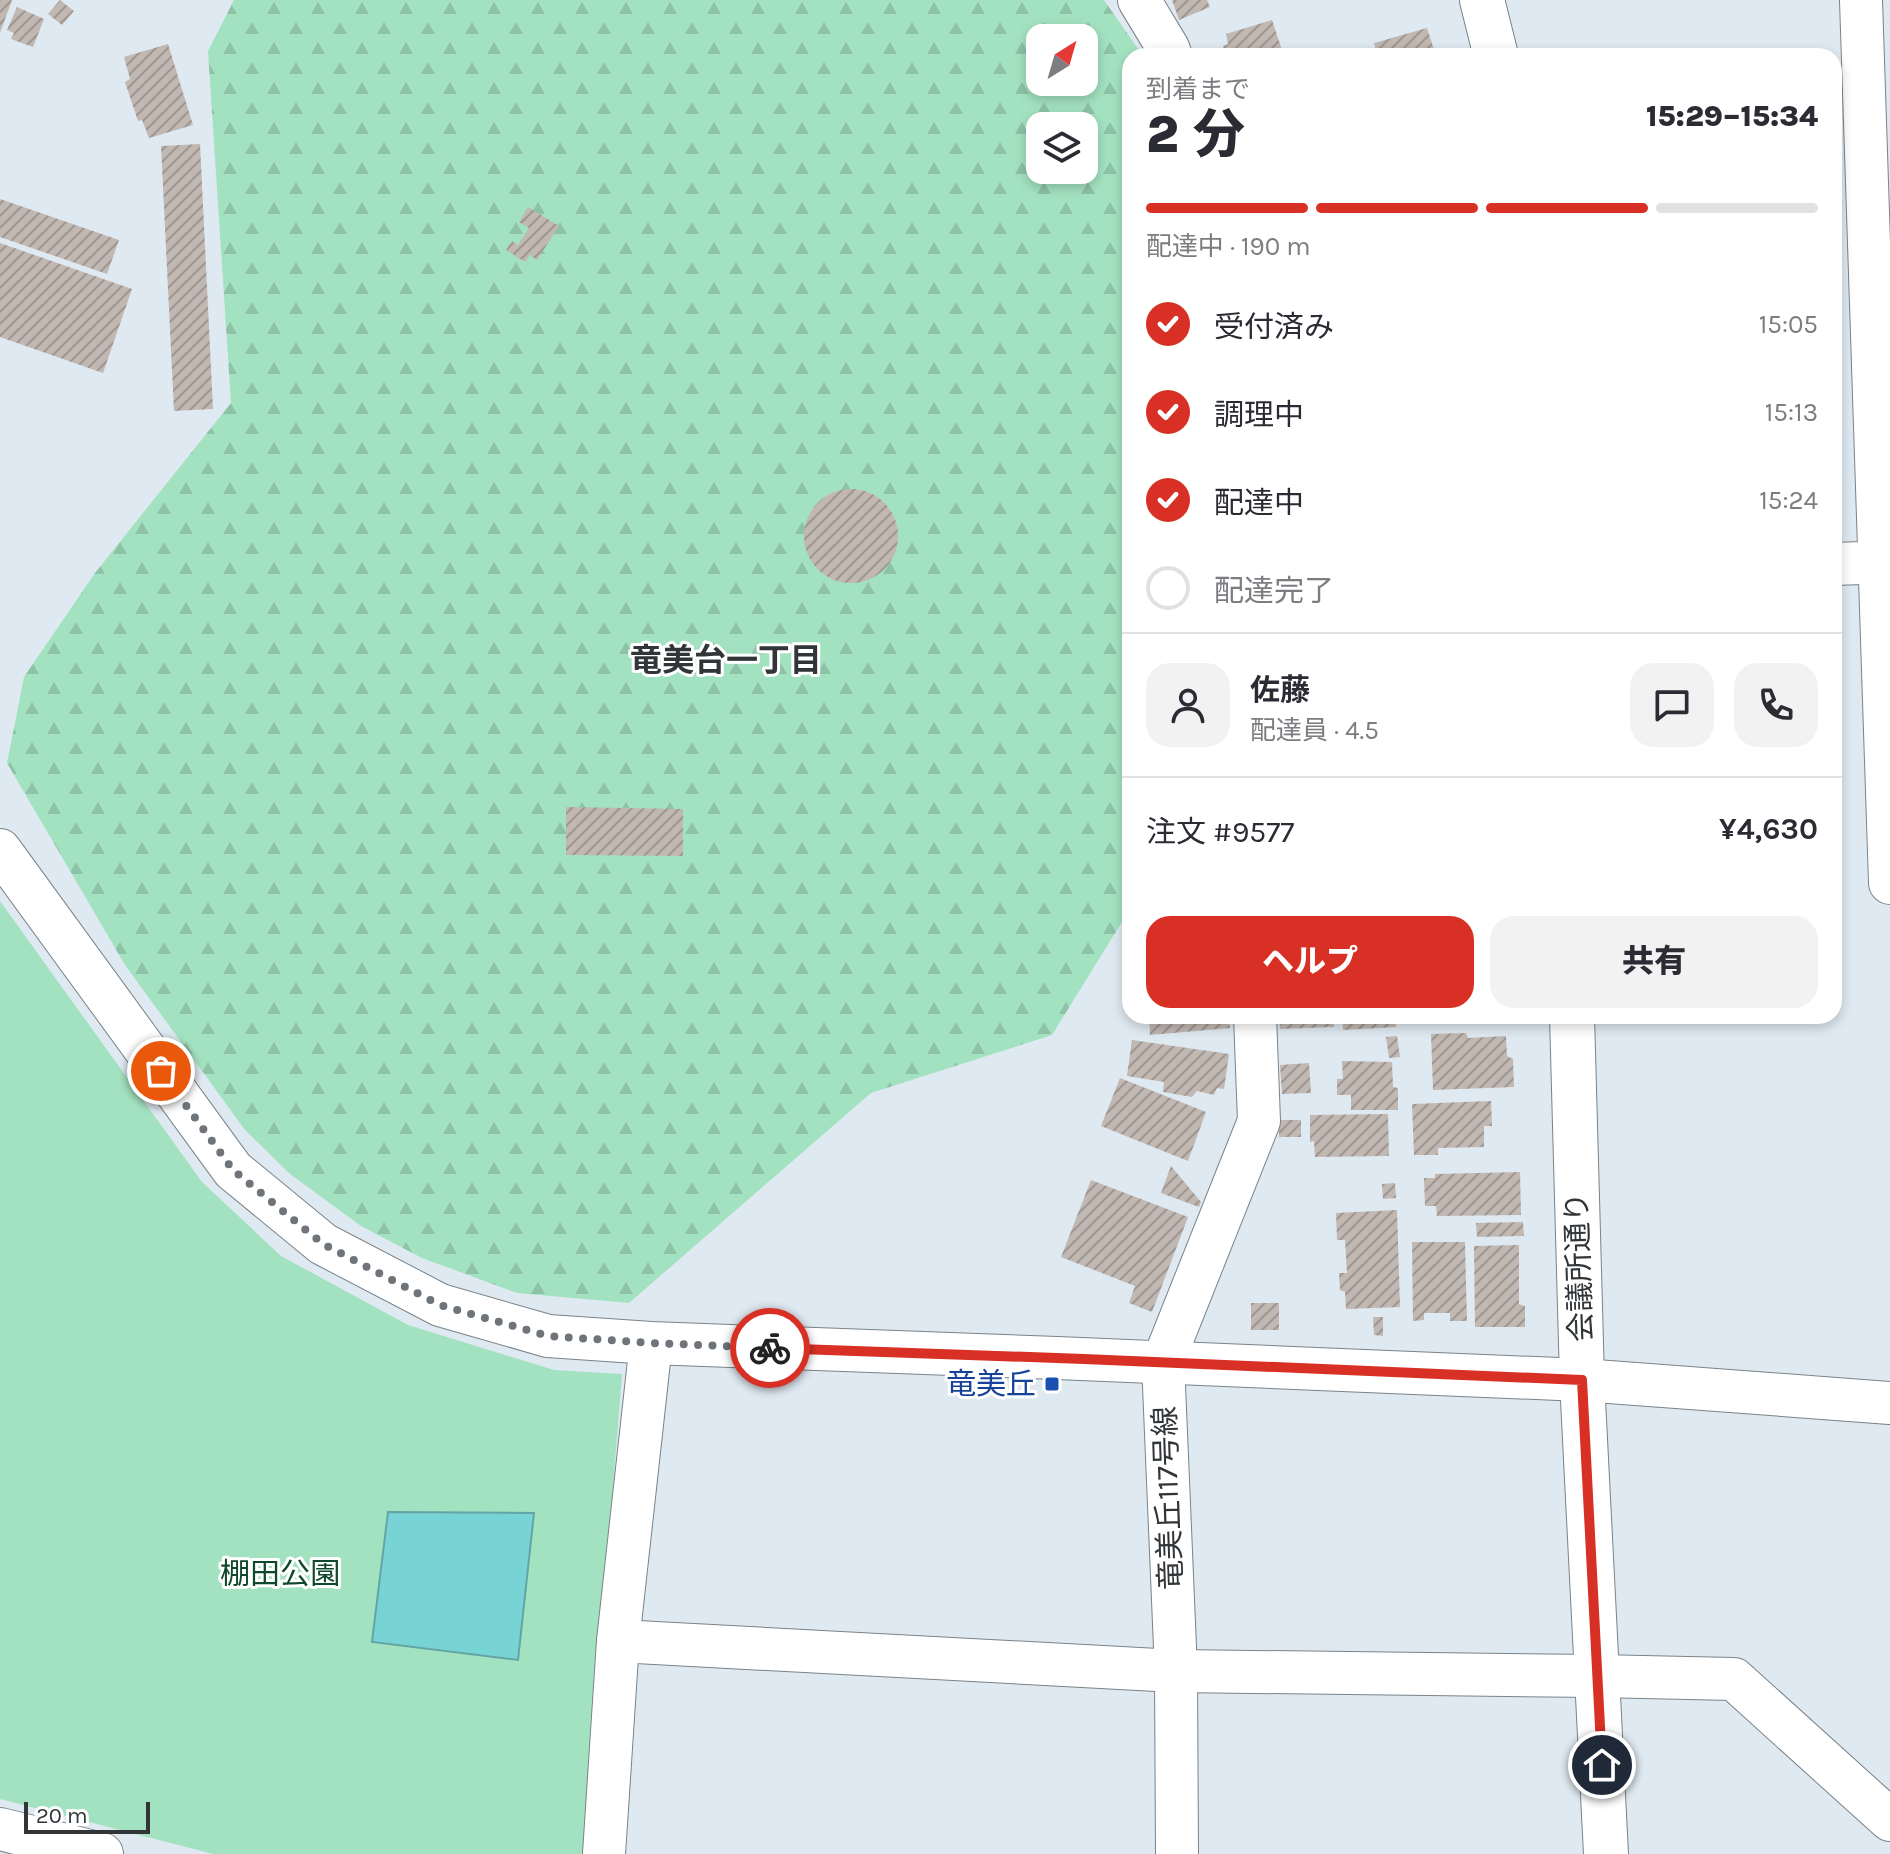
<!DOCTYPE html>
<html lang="ja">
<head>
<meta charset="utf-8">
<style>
  body { margin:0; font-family:Karla,"Noto Sans JP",sans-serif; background:#f2f2f3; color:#2b2b33; height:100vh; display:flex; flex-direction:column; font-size:30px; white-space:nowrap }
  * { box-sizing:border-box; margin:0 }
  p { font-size:26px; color:#7c7c81 }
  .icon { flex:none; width:44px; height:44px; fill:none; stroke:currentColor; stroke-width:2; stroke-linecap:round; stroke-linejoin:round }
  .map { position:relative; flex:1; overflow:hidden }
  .panel { position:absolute; left:1122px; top:48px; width:720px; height:976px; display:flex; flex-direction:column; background:#fff; border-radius:24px; box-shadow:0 4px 12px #0003 }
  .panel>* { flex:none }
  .needle { width:52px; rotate:37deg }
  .controls { position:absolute; left:1026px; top:24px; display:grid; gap:16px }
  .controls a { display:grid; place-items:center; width:72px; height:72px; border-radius:16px; background:#fff; box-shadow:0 4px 12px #0003; font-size:40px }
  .scale { position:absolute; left:24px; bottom:20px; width:126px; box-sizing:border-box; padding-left:8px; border:4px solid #313538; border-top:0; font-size:22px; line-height:28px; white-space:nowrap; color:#313538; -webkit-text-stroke:6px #fff; paint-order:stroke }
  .pin { position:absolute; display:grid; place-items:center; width:68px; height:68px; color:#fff; margin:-34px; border:4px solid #fff; border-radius:50%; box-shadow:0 2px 8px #0007 }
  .courier { position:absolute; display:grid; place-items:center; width:80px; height:80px; margin:-40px; border:6px solid #d93025; border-radius:50%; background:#fff; color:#222; box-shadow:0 2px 10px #0007 }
  .headline em { font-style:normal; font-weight:800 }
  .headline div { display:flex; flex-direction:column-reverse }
  .headline { display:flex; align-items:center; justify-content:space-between; height:136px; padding:0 24px }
  h1 { font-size:52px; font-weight:800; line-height:60px }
  .bar { display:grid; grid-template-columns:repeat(4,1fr); gap:12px 8px; align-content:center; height:96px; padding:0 24px }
  .bar i { height:10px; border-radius:6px; background:#e1e1e2 }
  .bar .active { background:#d93025 }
  .bar p { grid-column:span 4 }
  .line { display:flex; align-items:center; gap:20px; padding:0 24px; border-top:2px solid #e1e1e2 }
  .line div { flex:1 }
  .round { display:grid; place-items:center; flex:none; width:84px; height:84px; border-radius:24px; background:#f2f2f3 }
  ol { padding:0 24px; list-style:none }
  li { display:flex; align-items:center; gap:24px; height:88px }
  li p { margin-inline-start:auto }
  li .icon { padding:8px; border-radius:50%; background:#d93025; color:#fff; stroke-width:4 }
  li:last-child { color:#7c7c81 }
  li i { width:44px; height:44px; border:4px solid #e1e1e2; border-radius:50% }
  .cta { display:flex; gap:16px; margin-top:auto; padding:16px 24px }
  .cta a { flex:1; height:92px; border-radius:24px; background:#d93025; color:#fff; font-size:32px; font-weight:800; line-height:92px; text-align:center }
  .cta a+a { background:#f2f2f3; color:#2b2b33 }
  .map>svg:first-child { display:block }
  .green { fill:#a3e2c0 }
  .forest { fill:url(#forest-firs); fill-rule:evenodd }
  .water { fill:#78d3d4; stroke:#63a4a5; stroke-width:2 }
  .building { fill:url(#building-hatch) }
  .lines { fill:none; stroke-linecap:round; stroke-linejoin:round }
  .street-casing { stroke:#7a8389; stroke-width:44 }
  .secondary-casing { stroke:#7a8389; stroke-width:46 }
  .street { stroke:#fff; stroke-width:42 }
  .secondary { stroke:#fff; stroke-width:44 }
  .done { stroke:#6e7479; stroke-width:8; stroke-dasharray:0 14.4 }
  .route { stroke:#d93025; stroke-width:10 }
  .transit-dot { fill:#1a4fb4; stroke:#fff; stroke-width:3 }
  .labels { text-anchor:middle; stroke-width:6; stroke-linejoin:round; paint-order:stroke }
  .street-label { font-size:30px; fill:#313538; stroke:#fff }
  .transit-label { font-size:30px; fill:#164399; stroke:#fff; text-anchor:end }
  .park-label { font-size:30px; fill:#0f472f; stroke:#fff }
  .neighbourhood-label { font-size:32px; font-weight:bold; fill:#313538; stroke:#fff }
</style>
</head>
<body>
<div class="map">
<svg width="1890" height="1854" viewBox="0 0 1890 1854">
  <defs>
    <pattern id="forest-firs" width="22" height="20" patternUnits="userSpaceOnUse" patternTransform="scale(2)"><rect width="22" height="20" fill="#a3e2c0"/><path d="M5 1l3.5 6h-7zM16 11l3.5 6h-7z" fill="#8dc2a6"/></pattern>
    <pattern id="building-hatch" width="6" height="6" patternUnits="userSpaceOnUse" patternTransform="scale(2)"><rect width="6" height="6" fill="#c2b8b2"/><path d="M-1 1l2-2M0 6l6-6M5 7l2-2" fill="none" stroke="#9e9692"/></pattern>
  </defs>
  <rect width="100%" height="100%" fill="#dfe9f1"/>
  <path class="green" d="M 0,901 L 202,1182 L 281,1256 L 408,1325 L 554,1370 L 622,1374 L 584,1854 L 213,1854 L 0,1799 Z"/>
  <path class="forest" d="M 234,0 L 1104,0 L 1143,56 L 1130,56 L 1130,909 L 1052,1035 L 871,1093 L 629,1303 L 517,1293 L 422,1258 L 361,1226 L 290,1174 L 245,1130 L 125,965 L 7,763 L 24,677 L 95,573 L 231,403 L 208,51 ZM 1040,38 L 1084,38 L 1084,82 L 1040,82 ZM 1040,126 L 1084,126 L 1084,170 L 1040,170 Z"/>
  <path class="water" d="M 388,1512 L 534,1513 L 518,1660 L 372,1642 Z"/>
  <g class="building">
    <path d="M 0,0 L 12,0 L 0,33 Z"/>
    <path d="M 60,0 L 74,11 L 62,25 L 48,14 Z"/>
    <path d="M 1172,0 L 1207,0 L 1210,7 L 1179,20 Z"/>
    <path d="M 17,7 L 44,19 L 33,47 L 11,39 L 14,33 L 7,30 Z"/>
    <path d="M 1272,20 L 1284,56 L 1226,56 L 1223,46 L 1228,44 L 1226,34 Z"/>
    <path d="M 1427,28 L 1436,56 L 1377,56 L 1374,43 Z"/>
    <path d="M 168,44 L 193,125 L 149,138 L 142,120 L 138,121 L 125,82 L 130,79 L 124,57 Z"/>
    <path d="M 200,144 L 213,409 L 174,411 L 161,146 Z"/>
    <path d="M 0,199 L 119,240 L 107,274 L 0,237 Z"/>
    <path d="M 528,207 L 559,226 L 537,260 L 530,255 L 525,262 L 506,250 L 512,241 L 518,245 L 529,228 L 519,222 Z"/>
    <path d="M 0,243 L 132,289 L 103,373 L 0,337 Z"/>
    <circle cx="851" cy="536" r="47"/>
    <path d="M 566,807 L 683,809 L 683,856 L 566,855 Z"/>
    <path d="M 1149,1016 L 1229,1016 L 1230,1028 L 1150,1035 Z"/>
    <path d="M 1279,1016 L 1334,1016 L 1334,1027 L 1280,1029 Z"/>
    <path d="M 1342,1016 L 1395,1016 L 1396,1027 L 1343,1030 Z"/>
    <path d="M 1434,1016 L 1475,1016 L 1475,1022 L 1435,1024 Z"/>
    <path d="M 1466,1033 L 1468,1038 L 1506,1036 L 1507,1056 L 1513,1059 L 1514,1087 L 1433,1090 L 1431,1034 Z"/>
    <path d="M 1397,1036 L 1400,1057 L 1389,1058 L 1386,1037 Z"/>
    <path d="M 1132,1040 L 1229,1054 L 1224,1089 L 1217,1088 L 1214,1095 L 1197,1091 L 1192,1097 L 1163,1092 L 1164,1082 L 1127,1076 Z"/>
    <path d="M 1342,1061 L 1392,1062 L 1393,1087 L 1398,1088 L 1398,1110 L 1351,1110 L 1351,1095 L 1337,1095 L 1337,1079 L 1343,1079 Z"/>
    <path d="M 1309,1063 L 1311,1093 L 1282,1094 L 1280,1065 Z"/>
    <path d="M 1120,1078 L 1206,1112 L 1188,1161 L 1101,1126 Z"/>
    <path d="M 1491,1101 L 1492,1126 L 1484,1126 L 1484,1147 L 1438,1148 L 1438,1155 L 1414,1155 L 1412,1104 Z"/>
    <path d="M 1388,1114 L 1389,1156 L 1315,1157 L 1314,1141 L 1310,1142 L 1310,1115 Z"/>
    <rect x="1279" y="1120" width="22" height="17"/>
    <path d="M 1171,1166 L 1201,1202 L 1199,1207 L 1161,1193 Z"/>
    <path d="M 1520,1172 L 1521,1215 L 1437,1216 L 1436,1206 L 1425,1206 L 1424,1178 L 1435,1178 L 1435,1174 Z"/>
    <path d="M 1091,1180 L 1188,1217 L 1152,1312 L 1129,1303 L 1135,1286 L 1061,1257 Z"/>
    <path d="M 1395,1183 L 1396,1198 L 1383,1199 L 1382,1184 Z"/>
    <path d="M 1397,1210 L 1400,1307 L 1346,1309 L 1345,1292 L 1340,1290 L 1339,1273 L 1347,1273 L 1345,1240 L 1337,1240 L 1336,1213 Z"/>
    <path d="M 1523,1222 L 1524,1236 L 1477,1237 L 1476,1223 Z"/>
    <path d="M 1412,1242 L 1465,1242 L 1467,1321 L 1450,1321 L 1450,1313 L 1424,1313 L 1424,1320 L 1413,1321 Z"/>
    <path d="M 1519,1245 L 1519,1304 L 1525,1306 L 1525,1327 L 1475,1327 L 1474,1246 Z"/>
    <rect x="1251" y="1303" width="28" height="27"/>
    <path d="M 1373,1317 L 1383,1317 L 1383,1336 L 1374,1335 Z"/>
  </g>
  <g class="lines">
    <g class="street-casing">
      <g id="street">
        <path d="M 1139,0 L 1168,48 L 1171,56"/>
        <path d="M 1861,0 L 1890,883"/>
        <path d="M 1834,564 L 1890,562"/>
        <path d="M 0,850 L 233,1170 L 323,1244 L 440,1305 L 548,1336 L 651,1343 L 1057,1358 L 1582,1380 L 1890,1403"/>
        <path d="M 618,1641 L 1176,1671 L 1597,1676 L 1734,1679 L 1890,1820"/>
        <path d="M 0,1829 L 102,1854"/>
        <path d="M 604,1854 L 618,1641 L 651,1343"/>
        <path d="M 1177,1854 L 1176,1671 L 1163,1362 L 1259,1121 L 1255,1016"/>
      </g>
    </g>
    <g class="secondary-casing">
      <g id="secondary">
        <path d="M 1482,0 L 1496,56"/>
        <path d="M 1572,1016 L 1582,1380 L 1606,1854"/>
      </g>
    </g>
    <use href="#street" class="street"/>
    <use href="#secondary" class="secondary"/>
  </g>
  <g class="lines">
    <path class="done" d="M 161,1071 L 233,1170 L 323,1244 L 440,1305 L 548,1336 L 651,1343 L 770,1348"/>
    <path class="route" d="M 770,1348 L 1084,1359 L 1582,1380 L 1602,1765"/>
  </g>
  <rect class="transit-dot" x="1044" y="1376" width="16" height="16" rx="4"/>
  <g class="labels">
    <g class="street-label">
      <text transform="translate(1579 1267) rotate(-92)" y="10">会議所通り</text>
      <text transform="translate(1168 1498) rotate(-92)" y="10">竜美丘117号線</text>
    </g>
    <g class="transit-label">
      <text x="1036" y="1394">竜美丘</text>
    </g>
    <g class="park-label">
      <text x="280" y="1584">棚田公園</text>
    </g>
    <g class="neighbourhood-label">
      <text x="726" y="671">竜美台一丁目</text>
    </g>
  </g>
</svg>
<div class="controls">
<a><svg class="needle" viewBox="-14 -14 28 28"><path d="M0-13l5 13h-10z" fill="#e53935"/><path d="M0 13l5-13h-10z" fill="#7c7c81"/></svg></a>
<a><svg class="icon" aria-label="layers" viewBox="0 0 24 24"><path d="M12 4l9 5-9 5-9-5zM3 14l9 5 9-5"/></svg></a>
</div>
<div class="scale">20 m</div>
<div class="pin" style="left:161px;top:1071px;background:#ea580c"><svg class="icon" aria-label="bag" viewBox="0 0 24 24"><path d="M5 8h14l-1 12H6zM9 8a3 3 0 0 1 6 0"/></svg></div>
<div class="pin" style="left:1602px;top:1765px;background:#1f2937"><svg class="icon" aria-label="home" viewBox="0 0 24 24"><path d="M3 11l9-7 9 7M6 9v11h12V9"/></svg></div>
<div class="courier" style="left:770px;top:1348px"><svg class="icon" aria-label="bike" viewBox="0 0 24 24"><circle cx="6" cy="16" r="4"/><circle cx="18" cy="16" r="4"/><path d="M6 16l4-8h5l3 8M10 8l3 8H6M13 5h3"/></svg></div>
<section class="panel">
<div class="headline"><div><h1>2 分</h1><p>到着まで</p></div><em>15:29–15:34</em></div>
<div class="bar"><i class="active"></i><i class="active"></i><i class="active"></i><i></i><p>配達中 · 190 m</p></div>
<ol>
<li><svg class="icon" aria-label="check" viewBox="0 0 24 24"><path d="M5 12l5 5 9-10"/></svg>受付済み<p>15:05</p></li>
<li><svg class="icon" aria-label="check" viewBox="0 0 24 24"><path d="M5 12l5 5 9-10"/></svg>調理中<p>15:13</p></li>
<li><svg class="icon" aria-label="check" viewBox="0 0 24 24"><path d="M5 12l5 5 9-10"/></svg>配達中<p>15:24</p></li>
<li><i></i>配達完了</li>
</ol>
<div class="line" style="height:144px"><a class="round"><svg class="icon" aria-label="person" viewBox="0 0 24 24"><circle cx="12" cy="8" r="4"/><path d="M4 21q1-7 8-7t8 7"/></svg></a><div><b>佐藤</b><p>配達員 · 4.5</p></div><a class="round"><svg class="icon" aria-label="chat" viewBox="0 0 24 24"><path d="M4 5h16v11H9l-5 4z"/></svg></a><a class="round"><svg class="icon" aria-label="phone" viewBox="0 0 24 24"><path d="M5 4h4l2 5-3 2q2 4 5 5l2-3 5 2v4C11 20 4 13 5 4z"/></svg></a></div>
<div class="line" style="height:104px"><div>注文 #9577</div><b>¥4,630</b></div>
<div class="cta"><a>ヘルプ</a><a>共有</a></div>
</section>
</div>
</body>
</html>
